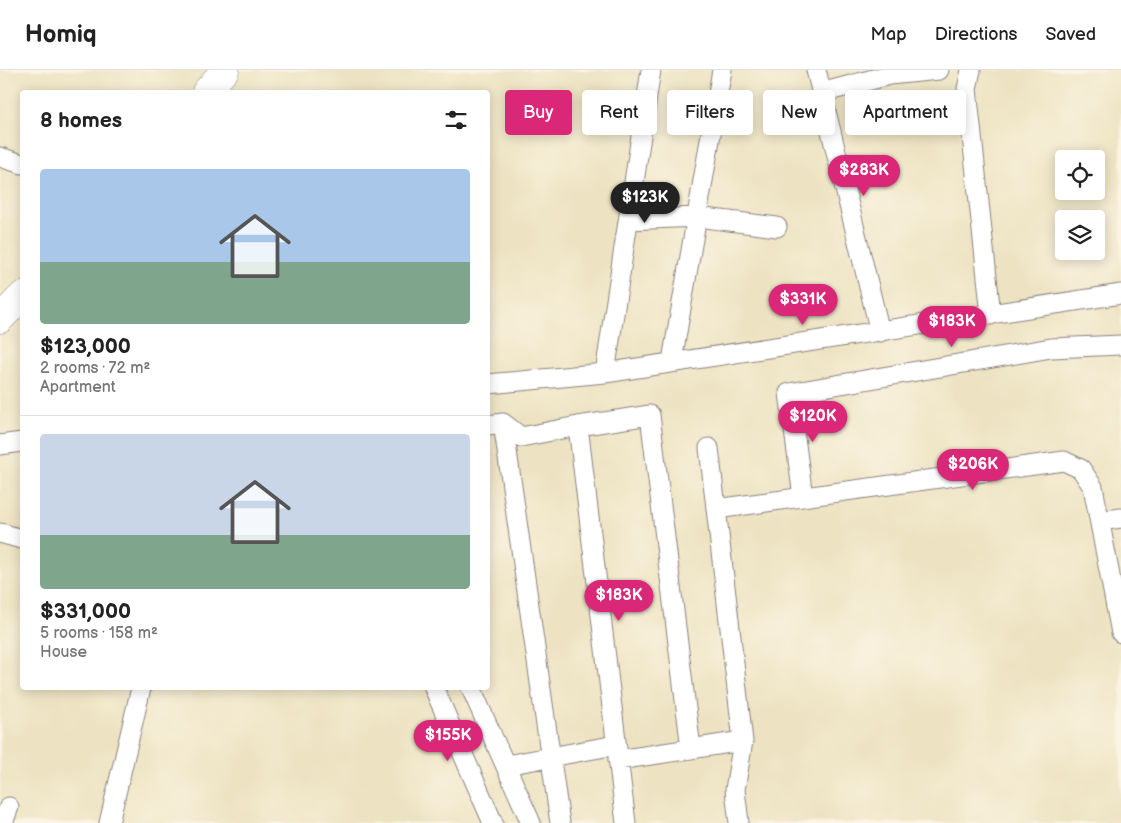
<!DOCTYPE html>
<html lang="en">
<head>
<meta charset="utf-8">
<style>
  :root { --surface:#fff; --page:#f2f2f2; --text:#222; --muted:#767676; --line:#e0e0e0; --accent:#db2777 }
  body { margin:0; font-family:"Balsamiq Sans",sans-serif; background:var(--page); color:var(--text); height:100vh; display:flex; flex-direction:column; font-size:19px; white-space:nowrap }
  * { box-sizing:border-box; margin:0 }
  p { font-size:16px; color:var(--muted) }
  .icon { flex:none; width:28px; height:28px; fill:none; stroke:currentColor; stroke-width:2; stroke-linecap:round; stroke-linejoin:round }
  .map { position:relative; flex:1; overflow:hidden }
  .details { position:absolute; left:20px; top:20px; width:470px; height:600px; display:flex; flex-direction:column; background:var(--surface); border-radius:5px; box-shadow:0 2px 12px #0003 }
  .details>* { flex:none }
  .banner { position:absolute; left:505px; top:20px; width:475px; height:45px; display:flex; gap:10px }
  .controls { position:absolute; left:1055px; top:80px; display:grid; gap:10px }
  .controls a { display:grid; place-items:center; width:50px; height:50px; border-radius:5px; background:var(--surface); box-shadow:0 2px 12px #0003; font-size:25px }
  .price { position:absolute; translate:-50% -42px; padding:0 11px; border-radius:18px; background:var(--accent); color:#fff; font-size:16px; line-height:32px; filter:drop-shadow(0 1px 2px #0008) }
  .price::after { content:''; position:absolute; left:50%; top:30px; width:15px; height:11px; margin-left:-8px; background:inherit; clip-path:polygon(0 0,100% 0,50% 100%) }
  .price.selected { background:#222; color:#fff }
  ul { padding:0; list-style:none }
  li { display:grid; align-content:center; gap:10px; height:265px; padding:0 20px }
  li+li { border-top:1px solid var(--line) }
  li span { display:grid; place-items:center; height:155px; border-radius:5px; color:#555 }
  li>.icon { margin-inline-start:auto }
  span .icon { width:90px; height:90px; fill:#fffc; stroke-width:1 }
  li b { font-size:21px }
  h2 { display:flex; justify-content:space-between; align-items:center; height:60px; padding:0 20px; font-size:21px }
  .pill { padding:0 18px; border-radius:5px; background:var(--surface); box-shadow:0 2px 12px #0003; font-size:18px; line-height:45px }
  .pill.selected { background:var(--accent); color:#fff }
  header { display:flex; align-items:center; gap:30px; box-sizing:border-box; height:70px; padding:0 25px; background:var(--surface); border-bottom:1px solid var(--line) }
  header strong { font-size:24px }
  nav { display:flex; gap:28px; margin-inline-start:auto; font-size:18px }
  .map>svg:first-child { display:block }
</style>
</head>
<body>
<header>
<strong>Homiq</strong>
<nav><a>Map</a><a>Directions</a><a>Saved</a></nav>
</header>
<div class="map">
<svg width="1121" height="753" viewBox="0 0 1121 753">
  <rect width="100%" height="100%" fill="#fcf5e5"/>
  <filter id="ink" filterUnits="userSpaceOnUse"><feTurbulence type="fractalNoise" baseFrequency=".02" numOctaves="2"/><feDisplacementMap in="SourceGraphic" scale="10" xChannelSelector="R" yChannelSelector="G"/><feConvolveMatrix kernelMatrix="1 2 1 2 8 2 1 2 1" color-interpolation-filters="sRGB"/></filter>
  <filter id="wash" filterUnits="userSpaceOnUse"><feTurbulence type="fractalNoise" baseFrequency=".0096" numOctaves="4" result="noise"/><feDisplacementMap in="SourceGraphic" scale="20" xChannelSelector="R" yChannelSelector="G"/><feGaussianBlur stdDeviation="1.12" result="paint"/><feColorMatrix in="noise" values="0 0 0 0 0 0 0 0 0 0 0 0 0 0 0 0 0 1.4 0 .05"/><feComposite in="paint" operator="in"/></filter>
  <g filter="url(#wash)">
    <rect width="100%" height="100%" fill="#ede3c2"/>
  </g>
  <g filter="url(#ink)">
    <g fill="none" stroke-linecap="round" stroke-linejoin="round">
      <g stroke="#88827e" stroke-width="21">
        <path id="minor" d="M 816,0 L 880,262
          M 971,0 L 967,19 L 991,245
          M 821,23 L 889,5 L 939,0
          M 0,87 L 22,94
          M 628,150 L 697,147 L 777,157
          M 672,291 L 722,0
          M 605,303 L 651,0
          M 488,314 L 605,303 L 1121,224
          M 503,353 L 560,753
          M 488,355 L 503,353 L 521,367 L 578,356 L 650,345 L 691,679
          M 578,356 L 626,753
          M 0,375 L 22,372
          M 709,378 L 743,671 L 735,720 L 739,753
          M 803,427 L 789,323 L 1051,278 L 1121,275
          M 716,439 L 1064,391 L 1081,399 L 1093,417 L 1121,563
          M 1100,451 L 1121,448
          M 0,463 L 22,469
          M 434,618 L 493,753
          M 471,618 L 531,753
          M 618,690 L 743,671
          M 506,695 L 616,675
          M 3,753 L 9,737
          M 109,753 L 141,618"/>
      </g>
      <g stroke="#88827e" stroke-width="29">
        <path id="primary" d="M 206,22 L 225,0
          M 0,249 L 22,226"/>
      </g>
      <use href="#minor" stroke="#fff" stroke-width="19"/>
      <use href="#primary" stroke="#fff" stroke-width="28"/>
    </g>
  </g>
</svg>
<div class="controls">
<a><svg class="icon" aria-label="locate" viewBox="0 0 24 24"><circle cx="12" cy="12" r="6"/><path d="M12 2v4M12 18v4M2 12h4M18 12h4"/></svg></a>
<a><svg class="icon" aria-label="layers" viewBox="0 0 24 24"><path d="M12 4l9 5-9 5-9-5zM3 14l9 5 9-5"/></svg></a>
</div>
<b class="price" style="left:864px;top:127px">$283K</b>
<b class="price selected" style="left:645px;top:154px">$123K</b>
<b class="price" style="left:803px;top:256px">$331K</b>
<b class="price" style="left:952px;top:278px">$183K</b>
<b class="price" style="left:813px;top:373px">$120K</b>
<b class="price" style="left:973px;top:421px">$206K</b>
<b class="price" style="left:619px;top:552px">$183K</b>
<b class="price" style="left:448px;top:692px">$155K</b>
<div class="banner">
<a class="pill selected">Buy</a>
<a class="pill">Rent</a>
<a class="pill">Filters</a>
<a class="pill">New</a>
<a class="pill">Apartment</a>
</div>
<section class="details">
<h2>8 homes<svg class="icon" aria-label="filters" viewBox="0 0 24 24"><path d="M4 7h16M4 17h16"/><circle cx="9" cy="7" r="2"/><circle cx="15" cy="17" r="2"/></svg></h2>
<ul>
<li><span style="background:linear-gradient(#a9c7e8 60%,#7fa58c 0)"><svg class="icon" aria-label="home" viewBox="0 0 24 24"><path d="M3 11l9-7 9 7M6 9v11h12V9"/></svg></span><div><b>$123,000</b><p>2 rooms · 72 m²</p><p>Apartment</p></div></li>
<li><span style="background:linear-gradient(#c9d6e8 65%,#7fa58c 0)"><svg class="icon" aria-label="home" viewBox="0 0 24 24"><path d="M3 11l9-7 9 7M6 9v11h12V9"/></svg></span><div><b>$331,000</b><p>5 rooms · 158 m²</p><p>House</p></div></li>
</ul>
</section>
</div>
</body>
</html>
